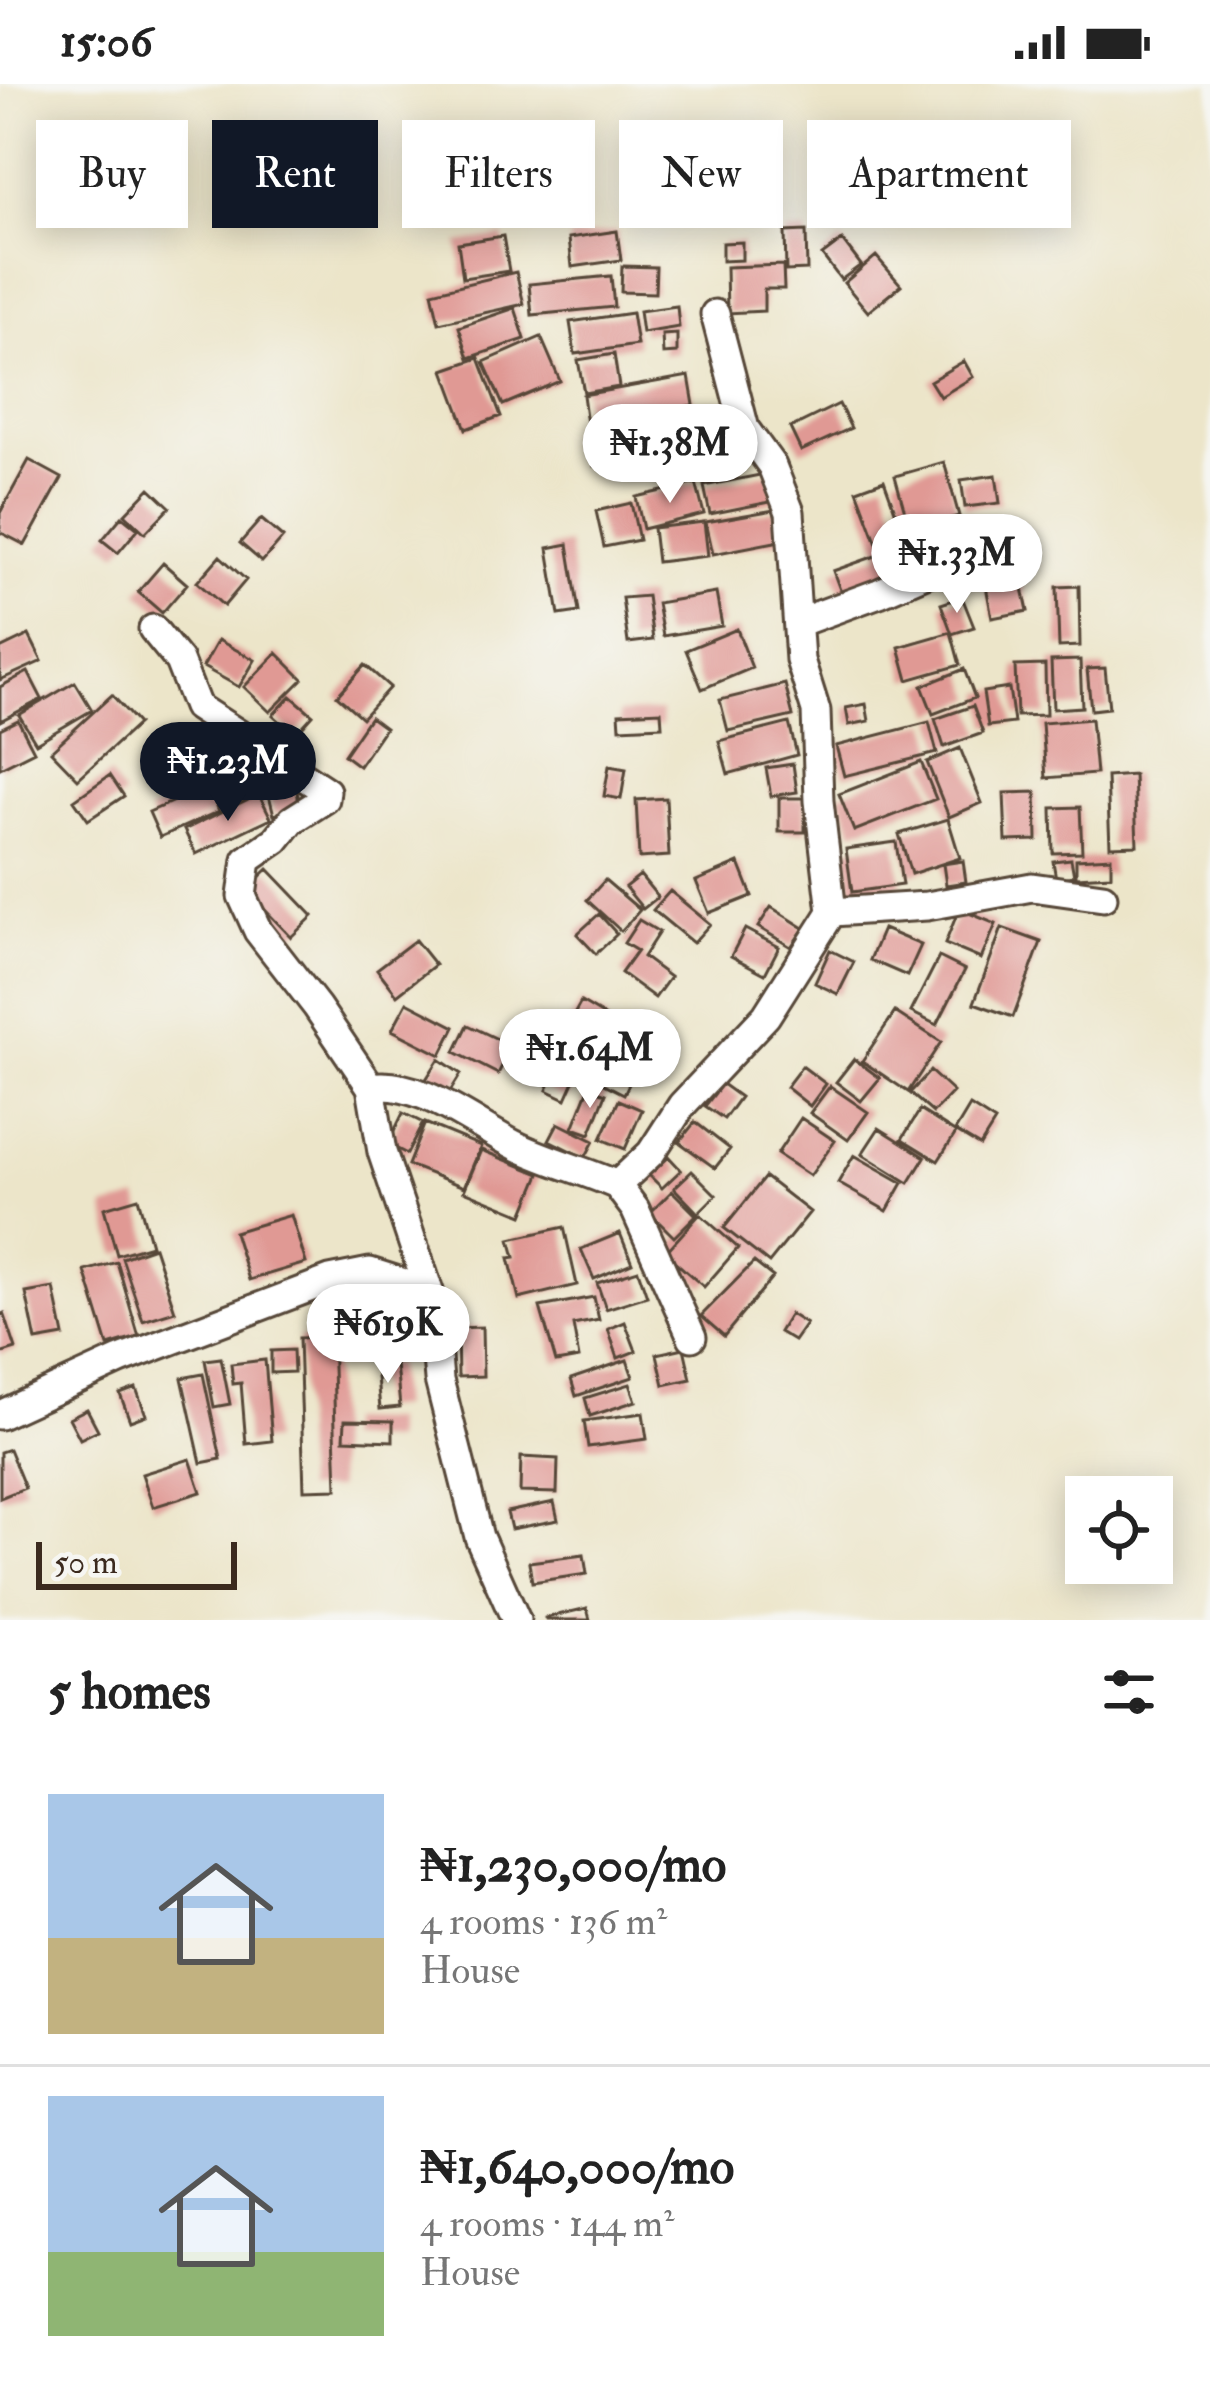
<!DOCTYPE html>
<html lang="en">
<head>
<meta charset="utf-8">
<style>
  :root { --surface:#fff; --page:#f2f2f2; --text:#222; --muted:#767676; --line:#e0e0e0; --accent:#111827 }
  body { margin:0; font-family:"IM FELL Double Pica",serif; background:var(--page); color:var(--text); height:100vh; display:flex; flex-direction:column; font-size:45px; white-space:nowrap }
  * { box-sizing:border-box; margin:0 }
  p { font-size:39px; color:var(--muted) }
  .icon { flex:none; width:66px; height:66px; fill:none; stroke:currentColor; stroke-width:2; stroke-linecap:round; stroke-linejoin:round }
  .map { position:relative; height:1536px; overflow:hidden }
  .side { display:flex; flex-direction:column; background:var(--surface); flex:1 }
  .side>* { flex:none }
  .top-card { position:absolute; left:36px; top:36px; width:1140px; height:108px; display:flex; gap:24px }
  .tools { position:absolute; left:1065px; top:1392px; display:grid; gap:24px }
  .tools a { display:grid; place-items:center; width:108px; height:108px; border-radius:0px; background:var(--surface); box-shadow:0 6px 30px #0003; font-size:60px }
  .scale { position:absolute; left:36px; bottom:30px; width:201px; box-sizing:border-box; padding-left:12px; border:6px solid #3b2a1e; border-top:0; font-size:33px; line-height:42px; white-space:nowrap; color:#3b2a1e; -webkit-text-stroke:9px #f6f6f2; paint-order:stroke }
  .price { position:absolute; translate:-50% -102px; padding:0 27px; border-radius:42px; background:#fff; color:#222; font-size:39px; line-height:78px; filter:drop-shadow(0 3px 6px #0008) }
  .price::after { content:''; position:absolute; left:50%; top:72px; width:36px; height:27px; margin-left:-18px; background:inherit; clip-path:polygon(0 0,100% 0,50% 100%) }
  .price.selected { background:var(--accent); color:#fff }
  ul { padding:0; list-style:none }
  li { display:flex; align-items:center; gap:36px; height:300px; padding:0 48px }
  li+li { border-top:3px solid var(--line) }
  li span { display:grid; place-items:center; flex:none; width:336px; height:240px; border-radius:0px; color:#555 }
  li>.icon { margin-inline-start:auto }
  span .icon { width:144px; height:144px; fill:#fffc; stroke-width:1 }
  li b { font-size:51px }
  h2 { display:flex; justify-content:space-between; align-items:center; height:144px; padding:0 48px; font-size:51px }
  .pill { padding:0 42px; border-radius:0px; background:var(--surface); box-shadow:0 6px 30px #0003; font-size:42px; line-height:108px }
  .pill.selected { background:var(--accent); color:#fff }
  .status { display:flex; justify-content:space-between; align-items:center; height:84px; padding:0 60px; background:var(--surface); direction:ltr }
  .status svg { height:33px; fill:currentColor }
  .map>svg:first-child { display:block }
</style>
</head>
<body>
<div class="status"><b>15:06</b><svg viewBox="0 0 49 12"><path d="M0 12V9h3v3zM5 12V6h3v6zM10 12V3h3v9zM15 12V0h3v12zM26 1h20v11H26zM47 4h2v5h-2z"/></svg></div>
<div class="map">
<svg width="1210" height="1536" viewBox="0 0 1210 1536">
  <rect width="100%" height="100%" fill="#f6f6f2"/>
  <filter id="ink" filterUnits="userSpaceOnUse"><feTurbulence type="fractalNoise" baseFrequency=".00833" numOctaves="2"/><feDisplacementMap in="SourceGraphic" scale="24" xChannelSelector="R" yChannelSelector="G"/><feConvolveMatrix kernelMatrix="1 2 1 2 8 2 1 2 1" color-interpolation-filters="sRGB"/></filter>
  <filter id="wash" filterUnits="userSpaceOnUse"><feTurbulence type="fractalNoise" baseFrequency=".004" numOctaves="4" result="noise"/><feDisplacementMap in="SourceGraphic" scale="48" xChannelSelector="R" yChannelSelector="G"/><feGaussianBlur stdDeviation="2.7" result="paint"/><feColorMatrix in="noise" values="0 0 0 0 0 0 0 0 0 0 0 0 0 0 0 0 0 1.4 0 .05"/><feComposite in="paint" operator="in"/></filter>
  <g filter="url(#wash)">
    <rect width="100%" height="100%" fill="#ece5c9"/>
    <g id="blocks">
      <path fill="#e09994" d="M 617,147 L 621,176 L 572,183 L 569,154 Z
        M 806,147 L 807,186 L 786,187 L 785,148 Z
        M 503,152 L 509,187 L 463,194 L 458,159 Z
        M 842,156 L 861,181 L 841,196 L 822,171 Z
        M 742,158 L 742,176 L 722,177 L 722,159 Z
        M 876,172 L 901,201 L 868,228 L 844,199 Z
        M 783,181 L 784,205 L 764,205 L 764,227 L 727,229 L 726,183 Z
        M 622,182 L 656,183 L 655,209 L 621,208 Z
        M 516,188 L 524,220 L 439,239 L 432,208 Z
        M 611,192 L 614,223 L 532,231 L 529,200 Z
        M 677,222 L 679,243 L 642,249 L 639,227 Z
        M 515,224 L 525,255 L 469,274 L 459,243 Z
        M 632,229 L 637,261 L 575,270 L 570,238 Z
        M 677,250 L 677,269 L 663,270 L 662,251 Z
        M 541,253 L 560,297 L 503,321 L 484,278 Z
        M 614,270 L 619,303 L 584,309 L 578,276 Z
        M 479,274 L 501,332 L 466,345 L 444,286 Z
        M 964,277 L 973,293 L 940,313 L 930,297 Z
        M 689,292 L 694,321 L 587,340 L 583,311 Z
        M 839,320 L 851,344 L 801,367 L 790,344 Z
        M 693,332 L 698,368 L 594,382 L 589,346 Z
        M 29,376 L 62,394 L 25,461 L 0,448 L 0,429 Z
        M 944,378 L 959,432 L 910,446 L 895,392 Z
        M 770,389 L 775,417 L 710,430 L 704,402 Z
        M 996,391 L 1000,419 L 965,423 L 961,396 Z
        M 884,396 L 917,487 L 843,514 L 833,487 L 881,470 L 857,406 Z
        M 696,399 L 704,430 L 643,445 L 636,413 Z
        M 150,404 L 170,423 L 145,449 L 125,430 Z
        M 631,419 L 639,456 L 604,463 L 596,427 Z
        M 774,426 L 780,457 L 713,470 L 706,438 Z
        M 122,432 L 138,445 L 118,469 L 102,456 Z
        M 261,435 L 283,454 L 262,478 L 240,459 Z
        M 704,438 L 708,472 L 657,478 L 653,444 Z
        M 568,460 L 579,528 L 559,531 L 548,464 Z
        M 220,472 L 246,496 L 224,522 L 197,498 Z
        M 163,479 L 187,500 L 162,529 L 138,508 Z
        M 1021,495 L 1028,527 L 992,534 L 986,502 Z
        M 1079,502 L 1080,562 L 1059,563 L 1057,503 Z
        M 716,509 L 722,542 L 663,552 L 657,519 Z
        M 647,512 L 653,556 L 628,559 L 622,514 Z
        M 962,513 L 974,543 L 952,550 L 941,520 Z
        M 737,545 L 752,584 L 702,605 L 686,566 Z
        M 951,548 L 960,581 L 908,596 L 899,563 Z
        M 29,551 L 42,577 L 0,596 L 0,565 Z
        M 218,556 L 255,576 L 239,603 L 203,583 Z
        M 277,569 L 303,595 L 270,628 L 244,603 Z
        M 1080,576 L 1082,623 L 1053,625 L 1051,577 Z
        M 365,581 L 390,603 L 362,634 L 337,612 Z
        M 1045,581 L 1046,631 L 1017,632 L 1015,582 Z
        M 1105,584 L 1109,624 L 1091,626 L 1087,585 Z
        M 964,585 L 975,614 L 933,630 L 922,602 Z
        M 28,588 L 42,615 L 0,637 L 0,603 Z
        M 75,598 L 92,626 L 36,659 L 19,631 Z
        M 785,600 L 793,632 L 728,647 L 720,616 Z
        M 1009,604 L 1014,639 L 988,642 L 983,608 Z
        M 112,611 L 138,640 L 78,695 L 51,667 Z
        M 291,612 L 313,631 L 295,651 L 273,631 Z
        M 866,620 L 869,637 L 849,641 L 846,624 Z
        M 973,622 L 983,649 L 944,663 L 935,635 Z
        M 661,627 L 662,642 L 620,644 L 619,629 Z
        M 370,633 L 385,644 L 359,682 L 344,671 Z
        M 1091,635 L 1096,690 L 1046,694 L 1042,639 Z
        M 18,636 L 34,667 L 0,684 L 0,645 Z
        M 929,638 L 937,669 L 844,692 L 836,662 Z
        M 789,639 L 797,671 L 728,690 L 719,657 Z
        M 219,662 L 230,680 L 179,708 L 169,690 Z
        M 960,664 L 982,719 L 949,733 L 927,678 Z
        M 921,678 L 936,715 L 854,747 L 839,710 Z
        M 793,680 L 797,708 L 771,712 L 766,684 Z
        M 609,682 L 626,685 L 621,715 L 604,712 Z
        M 110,691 L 124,712 L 88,736 L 74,716 Z
        M 1134,691 L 1137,761 L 1110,762 L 1107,693 Z
        M 294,697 L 301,724 L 274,731 L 267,703 Z
        M 208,702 L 219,727 L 160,753 L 149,728 Z
        M 1036,708 L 1037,756 L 1006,757 L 1004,709 Z
        M 259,710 L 271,734 L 196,770 L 184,746 Z
        M 666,714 L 669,772 L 639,774 L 636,716 Z
        M 779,714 L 805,714 L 805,748 L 779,748 Z
        M 1080,723 L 1082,768 L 1053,769 L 1052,724 Z
        M 948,735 L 960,774 L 911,790 L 899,750 Z
        M 896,758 L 902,801 L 852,808 L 846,765 Z
        M 1111,773 L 1111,791 L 1076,793 L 1076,775 Z
        M 1071,775 L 1074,792 L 1056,795 L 1053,777 Z
        M 963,777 L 966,798 L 946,801 L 943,780 Z
        M 739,779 L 752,812 L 709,829 L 696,797 Z
        M 268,785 L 313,832 L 291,853 L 246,806 Z
        M 640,791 L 658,813 L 643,825 L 625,803 Z
        M 605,796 L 640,826 L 621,847 L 587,816 Z
        M 670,807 L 710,840 L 693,859 L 653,826 Z
        M 771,823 L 804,844 L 791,863 L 758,843 Z
        M 959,825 L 996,840 L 981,875 L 945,860 Z
        M 599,830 L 617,850 L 596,870 L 577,850 Z
        M 639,836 L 659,848 L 643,873 L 670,893 L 655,914 L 621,889 L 637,867 L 624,859 Z
        M 1002,844 L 1041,858 L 1013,933 L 974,919 Z
        M 745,845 L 779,863 L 765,890 L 731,872 Z
        M 883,845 L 921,861 L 907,892 L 870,876 Z
        M 415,856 L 435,881 L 397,911 L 377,885 Z
        M 830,866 L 854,878 L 838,910 L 815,899 Z
        M 939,873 L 965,886 L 937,941 L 911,928 Z
        M 407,918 L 455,943 L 441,971 L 392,946 Z
        M 581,918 L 608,934 L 594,958 L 567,943 Z
        M 895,928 L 941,958 L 908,1008 L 862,977 Z
        M 468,941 L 512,962 L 498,990 L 455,968 Z
        M 550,941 L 636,986 L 624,1010 L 538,966 Z
        M 439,975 L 461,990 L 448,1011 L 425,997 Z
        M 854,975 L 880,994 L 861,1017 L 836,998 Z
        M 802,982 L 826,1000 L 810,1022 L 786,1003 Z
        M 930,987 L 953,1008 L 933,1029 L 910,1009 Z
        M 555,988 L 574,997 L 566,1015 L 547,1006 Z
        M 722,1000 L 740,1013 L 724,1035 L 705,1022 Z
        M 830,1002 L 868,1028 L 848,1056 L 810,1029 Z
        M 589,1004 L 606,1010 L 590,1050 L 573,1044 Z
        M 619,1016 L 642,1026 L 625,1065 L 601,1055 Z
        M 970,1022 L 995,1038 L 980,1062 L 955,1047 Z
        M 920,1026 L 956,1049 L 938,1077 L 902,1055 Z
        M 403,1029 L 423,1039 L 407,1070 L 388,1060 Z
        M 801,1034 L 835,1057 L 810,1092 L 777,1070 Z
        M 695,1038 L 730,1065 L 715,1084 L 679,1058 Z
        M 425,1039 L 481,1062 L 464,1103 L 408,1081 Z
        M 558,1039 L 594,1057 L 585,1074 L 549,1056 Z
        M 879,1044 L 925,1073 L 909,1099 L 862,1070 Z
        M 481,1066 L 540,1090 L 523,1131 L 464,1107 Z
        M 854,1071 L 903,1099 L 887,1127 L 838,1099 Z
        M 669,1073 L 681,1086 L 662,1104 L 649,1091 Z
        M 692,1087 L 716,1111 L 698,1129 L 674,1104 Z
        M 765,1093 L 810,1128 L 769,1179 L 724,1144 Z
        M 672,1107 L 696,1131 L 674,1153 L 650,1129 Z
        M 138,1114 L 151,1161 L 117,1171 L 104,1124 Z
        M 700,1130 L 738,1164 L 704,1203 L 665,1169 Z
        M 291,1131 L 306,1179 L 249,1196 L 234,1148 Z
        M 564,1143 L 577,1201 L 519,1215 L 509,1174 L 515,1173 L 510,1155 Z
        M 620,1149 L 632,1179 L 594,1195 L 581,1165 Z
        M 154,1163 L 175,1227 L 143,1237 L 122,1174 Z
        M 117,1178 L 139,1253 L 108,1262 L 85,1187 Z
        M 754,1178 L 773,1193 L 724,1252 L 701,1232 Z
        M 638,1186 L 647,1212 L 606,1225 L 597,1199 Z
        M 54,1204 L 64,1252 L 36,1257 L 26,1209 Z
        M 594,1213 L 599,1236 L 573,1241 L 579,1274 L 556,1278 L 540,1223 Z
        M 4,1229 L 16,1265 L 0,1270 L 0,1231 Z
        M 790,1230 L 806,1240 L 794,1257 L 779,1248 Z
        M 625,1238 L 636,1267 L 618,1274 L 608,1245 Z
        M 482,1243 L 483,1292 L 458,1293 L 457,1244 Z
        M 332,1253 L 337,1405 L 304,1406 L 299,1254 Z
        M 684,1264 L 691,1295 L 664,1301 L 657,1270 Z
        M 293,1266 L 294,1288 L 271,1289 L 271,1267 Z
        M 221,1274 L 230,1320 L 214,1323 L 205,1276 Z
        M 265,1276 L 272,1357 L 246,1360 L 241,1299 L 233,1300 L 231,1280 Z
        M 627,1276 L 633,1293 L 576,1312 L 571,1295 Z
        M 396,1280 L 400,1323 L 380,1325 L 376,1282 Z
        M 203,1290 L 221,1375 L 201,1379 L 182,1294 Z
        M 630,1300 L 636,1317 L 590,1332 L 585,1314 Z
        M 136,1304 L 146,1331 L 130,1337 L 120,1310 Z
        M 87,1325 L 98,1346 L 80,1355 L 69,1334 Z
        M 643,1329 L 647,1355 L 588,1363 L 584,1337 Z
        M 345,1336 L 393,1337 L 393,1357 L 344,1355 Z
        M 9,1365 L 25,1404 L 0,1414 L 0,1368 Z
        M 521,1373 L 558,1375 L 557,1409 L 520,1408 Z
        M 190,1375 L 201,1408 L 153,1423 L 142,1390 Z
        M 554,1418 L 558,1436 L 511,1445 L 507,1428 Z
        M 584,1471 L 587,1490 L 532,1498 L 529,1478 Z
        M 587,1524 L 590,1536 L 546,1536 L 545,1534 Z"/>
    </g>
  </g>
  <g filter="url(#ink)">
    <use href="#blocks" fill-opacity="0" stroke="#564638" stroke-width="3"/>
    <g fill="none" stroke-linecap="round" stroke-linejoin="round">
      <g stroke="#564638" stroke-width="33">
        <path id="minor" d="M 800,538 L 879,509 L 992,460
          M 153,545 L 179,577 L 197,623 L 326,707 L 325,715 L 292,736 L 276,756 L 247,776 L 242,812 L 258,847 L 317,923 L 371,1003
          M 832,828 L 927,822 L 1032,803 L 1103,813
          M 617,1101 L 635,1125 L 692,1253
          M 0,1331 L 120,1276 L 330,1196 L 370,1188 L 411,1201 L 432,1216
          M 516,1536 L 479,1453 L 439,1296 L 432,1216 L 382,1068 L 371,1003 C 419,994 477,1043 519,1063 C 551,1078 585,1087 617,1101 L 651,1069 L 682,1021 L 766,932 L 832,828 L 819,717 L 816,627 L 800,576 L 790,428 L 772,382 L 745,345 L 715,230"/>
      </g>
      <use href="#minor" stroke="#fff" stroke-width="27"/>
    </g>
  </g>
</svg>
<div class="tools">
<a><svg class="icon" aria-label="locate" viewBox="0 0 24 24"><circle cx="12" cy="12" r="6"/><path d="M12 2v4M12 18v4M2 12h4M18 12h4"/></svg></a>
</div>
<div class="scale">50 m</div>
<b class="price" style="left:670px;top:422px">₦1.38M</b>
<b class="price" style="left:957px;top:532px">₦1.33M</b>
<b class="price selected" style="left:228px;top:740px">₦1.23M</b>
<b class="price" style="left:590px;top:1027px">₦1.64M</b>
<b class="price" style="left:388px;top:1302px">₦619K</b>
<div class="top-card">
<a class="pill">Buy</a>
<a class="pill selected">Rent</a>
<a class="pill">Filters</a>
<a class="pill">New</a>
<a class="pill">Apartment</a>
</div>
</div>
<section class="side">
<h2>5 homes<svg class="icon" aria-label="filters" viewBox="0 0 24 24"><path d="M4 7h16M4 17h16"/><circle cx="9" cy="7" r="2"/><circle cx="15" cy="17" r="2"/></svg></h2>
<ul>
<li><span style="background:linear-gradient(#a9c7e8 60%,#c2b280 0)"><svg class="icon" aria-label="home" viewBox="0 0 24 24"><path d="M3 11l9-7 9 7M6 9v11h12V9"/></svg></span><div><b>₦1,230,000/mo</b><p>4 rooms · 136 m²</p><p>House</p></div></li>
<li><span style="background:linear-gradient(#a9c7e8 65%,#8fb573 0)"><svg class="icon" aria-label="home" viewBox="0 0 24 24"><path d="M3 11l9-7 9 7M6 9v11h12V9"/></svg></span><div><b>₦1,640,000/mo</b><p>4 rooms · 144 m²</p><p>House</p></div></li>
</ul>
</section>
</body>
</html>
